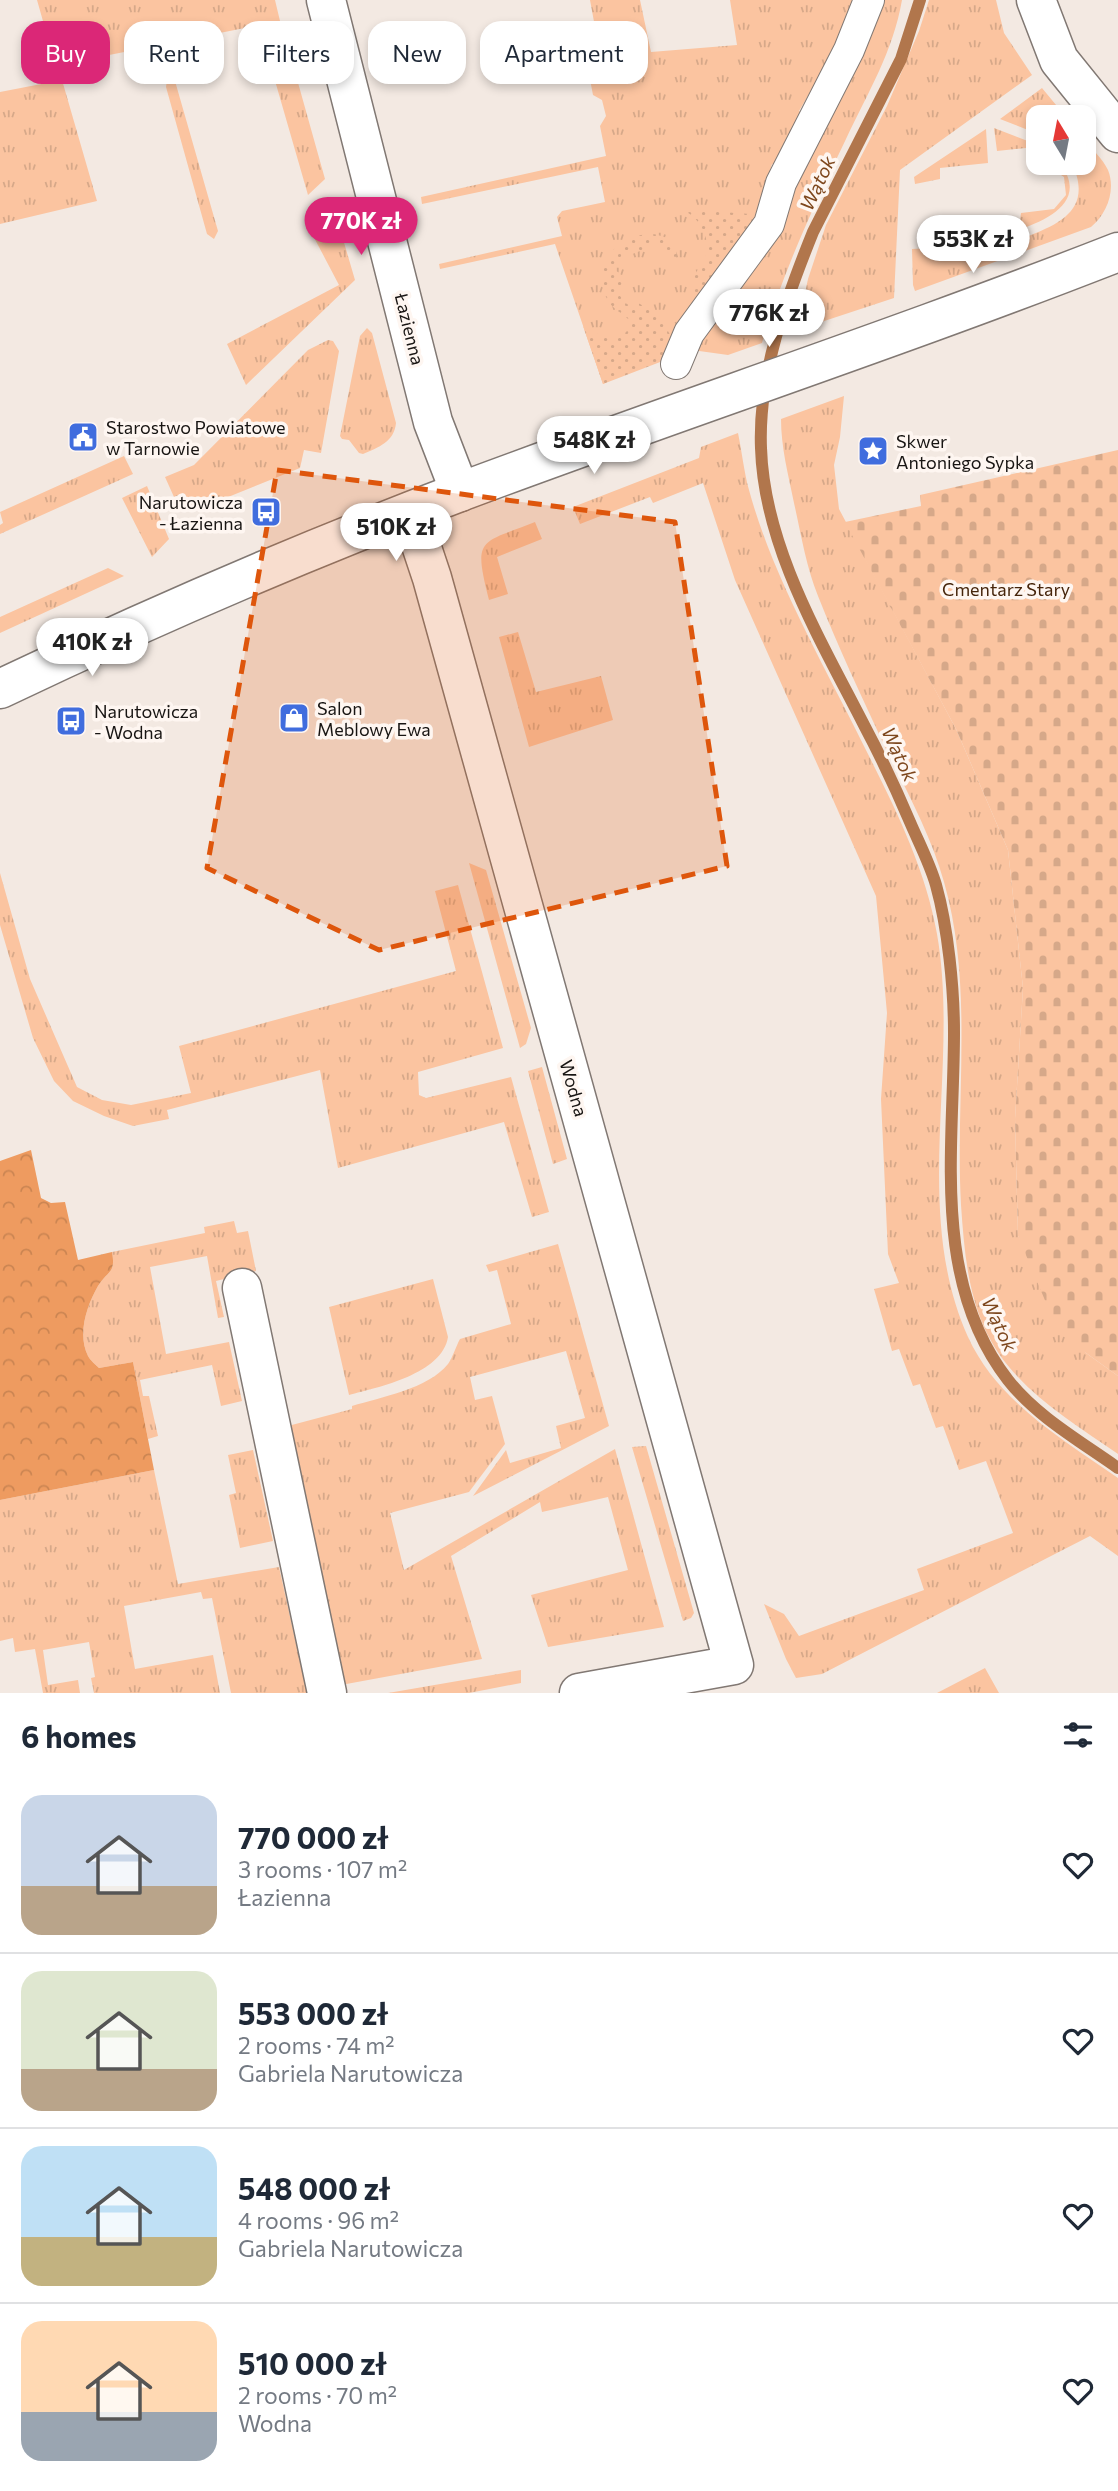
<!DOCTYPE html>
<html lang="en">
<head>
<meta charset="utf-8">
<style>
  :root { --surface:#fff; --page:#f2f2f3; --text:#1f2937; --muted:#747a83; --line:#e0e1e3; --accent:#db2777 }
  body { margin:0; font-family:Commissioner,sans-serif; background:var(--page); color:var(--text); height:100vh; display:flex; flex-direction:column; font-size:26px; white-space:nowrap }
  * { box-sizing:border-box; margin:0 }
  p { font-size:23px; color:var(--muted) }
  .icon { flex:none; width:38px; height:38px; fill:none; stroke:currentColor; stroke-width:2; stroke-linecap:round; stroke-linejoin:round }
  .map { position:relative; height:1693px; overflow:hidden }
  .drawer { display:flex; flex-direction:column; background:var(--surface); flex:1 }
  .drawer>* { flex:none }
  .banner { position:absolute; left:21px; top:21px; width:700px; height:63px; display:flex; gap:14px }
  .needle { width:46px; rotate:350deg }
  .tools { position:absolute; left:1026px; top:105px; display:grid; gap:14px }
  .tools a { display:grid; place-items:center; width:70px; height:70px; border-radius:14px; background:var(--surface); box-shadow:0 4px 10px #0003; font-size:35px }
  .price { position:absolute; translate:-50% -60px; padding:0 16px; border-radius:24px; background:#fff; color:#222; font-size:23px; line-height:46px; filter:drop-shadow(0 2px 4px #0008) }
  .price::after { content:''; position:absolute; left:50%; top:42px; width:21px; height:16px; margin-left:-10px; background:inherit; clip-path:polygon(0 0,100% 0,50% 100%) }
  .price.current { background:var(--accent); color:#fff }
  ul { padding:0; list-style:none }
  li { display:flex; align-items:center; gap:21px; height:175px; padding:0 21px }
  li+li { border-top:2px solid var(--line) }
  li span { display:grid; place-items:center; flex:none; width:196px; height:140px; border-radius:21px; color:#555 }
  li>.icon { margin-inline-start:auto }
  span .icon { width:84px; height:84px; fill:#fffc; stroke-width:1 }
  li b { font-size:30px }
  h2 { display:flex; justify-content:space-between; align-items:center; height:84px; padding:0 21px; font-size:30px }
  .pill { padding:0 24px; border-radius:21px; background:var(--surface); box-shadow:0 4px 10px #0003; font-size:24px; line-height:63px }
  .pill.current { background:var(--accent); color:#fff }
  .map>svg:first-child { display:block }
</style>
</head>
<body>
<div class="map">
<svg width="1118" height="1693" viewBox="0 0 1118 1693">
  <defs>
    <pattern id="grass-tufts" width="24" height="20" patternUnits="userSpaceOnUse" patternTransform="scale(1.75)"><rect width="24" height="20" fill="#fbc4a0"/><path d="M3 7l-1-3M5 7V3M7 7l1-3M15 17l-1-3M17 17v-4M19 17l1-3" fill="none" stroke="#d6a889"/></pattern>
    <pattern id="forest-crowns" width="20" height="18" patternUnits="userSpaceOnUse" patternTransform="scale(1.75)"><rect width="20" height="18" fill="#ee9b60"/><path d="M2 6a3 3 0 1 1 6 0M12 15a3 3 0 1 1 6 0" fill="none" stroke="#cb8552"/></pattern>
    <pattern id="cemetery-stones" width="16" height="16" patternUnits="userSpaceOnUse" patternTransform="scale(1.75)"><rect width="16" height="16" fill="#fbc4a0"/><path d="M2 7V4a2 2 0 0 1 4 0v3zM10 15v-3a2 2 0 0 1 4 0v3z" fill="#d6a889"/></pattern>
    <pattern id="garden-dots" width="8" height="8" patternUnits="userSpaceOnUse" patternTransform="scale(1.75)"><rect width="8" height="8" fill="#fbc4a0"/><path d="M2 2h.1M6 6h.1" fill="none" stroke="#d6a889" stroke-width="1.8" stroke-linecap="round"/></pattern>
  </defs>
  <rect width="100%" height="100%" fill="#f3e9e2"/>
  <path fill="url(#grass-tufts)" d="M 37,0 L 275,0 L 280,21 L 59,65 L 54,60 Z
    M 590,0 L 640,0 L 651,52 L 737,45 L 730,0 L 858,0 L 831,66 L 825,64 L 816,81 L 816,98 L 809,94 L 799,111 L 806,115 L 781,166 L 772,164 L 760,202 L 766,204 L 673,350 L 603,384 L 555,244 L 440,269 L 439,264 L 562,236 L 557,217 L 562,211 L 605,202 L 598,167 L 422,204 L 421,197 L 606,156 L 600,126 L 606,116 L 602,100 L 593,95 L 587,64 L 524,79 L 521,68 L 577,56 L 575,42 L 597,38 Z
    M 874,0 L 902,0 C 893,52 868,92 846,139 C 813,208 784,269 762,343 L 728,355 L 692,350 Z
    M 929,0 L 996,0 L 1004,33 L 1032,75 L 900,170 L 894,298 L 797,330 L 808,279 L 826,225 L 887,106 L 919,31 Z
    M 288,47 L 325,179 L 308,195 L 267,53 Z
    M 171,78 L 175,81 L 218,231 L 214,239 L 207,234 L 166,87 L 167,80 Z
    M 62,80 L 97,201 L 0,224 L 0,92 Z
    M 1042,88 L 1066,117 L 1038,117 L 1038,134 L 1000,119 Z
    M 994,128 L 1038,145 L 1038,163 L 1060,163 C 1095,210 1027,227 995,238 L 993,224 L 1020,221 L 1021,213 L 1054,209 L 1066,195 L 1064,177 L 1049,167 L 1038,168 L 1036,147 L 997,151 Z
    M 986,129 L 988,163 L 940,168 L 940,179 L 915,184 L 914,177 Z
    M 1083,138 C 1091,148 1103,159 1108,170 C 1116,190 1107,214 1091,227 L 915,291 L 913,285 L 912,249 C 934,248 956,252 978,250 C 996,248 1014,242 1031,235 C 1067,221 1091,205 1072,163 L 1083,163 Z
    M 338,222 L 355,280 L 246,385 L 227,344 L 339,285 L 309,228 Z
    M 367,328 L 372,333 L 396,423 C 394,442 379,447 363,454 L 359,453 L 349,440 L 342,439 L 340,436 L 360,336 Z
    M 328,340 L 333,341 L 339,351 L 321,453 L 304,450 L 300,468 L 191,512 L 183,493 L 174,497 L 165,477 L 194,465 L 308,350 Z
    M 844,396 L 840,437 L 834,465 L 839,509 L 956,729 L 1008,850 L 1023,988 L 1015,1119 L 1018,1236 L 1086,1353 L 1118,1376 L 1118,1454 C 1068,1419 1010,1386 984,1327 C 967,1288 964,1247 961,1205 C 955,1097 974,987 944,882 C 931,835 906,790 885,747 C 862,697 838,647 818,596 C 806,566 801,534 794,503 C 788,474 781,447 781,419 Z
    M 738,433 C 742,452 744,472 749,490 C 774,582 830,675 871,760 C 899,816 926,872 937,934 C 960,1066 911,1210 968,1337 C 998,1402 1061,1438 1118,1478 L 1118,1556 L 1090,1536 L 822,1674 L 796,1678 L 786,1659 L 764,1604 L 784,1614 L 799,1636 L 924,1590 L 917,1569 L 1013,1533 L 986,1461 L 959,1470 L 943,1426 L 936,1428 L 920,1384 L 913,1386 L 899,1349 L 892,1351 L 874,1289 L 899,1283 L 888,1254 L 881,1099 L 887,1013 L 876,896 L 735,580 L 703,483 L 653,503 L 650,497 L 580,524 L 573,507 L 699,458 L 701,447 Z
    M 124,456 L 133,474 L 0,534 L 0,525 L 3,523 L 0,512 Z
    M 147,486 L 169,539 L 152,557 L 122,498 Z
    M 535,522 L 542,539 L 497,557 L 508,594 L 489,600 C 473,537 479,544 535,522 Z
    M 108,568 L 124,576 L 0,633 L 0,617 Z
    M 518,632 L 536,692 L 601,676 L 613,720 L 529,747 L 499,637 Z
    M 469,863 L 486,870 L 531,1028 L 526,1044 L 520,1048 Z
    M 0,873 L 30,979 L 77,1087 L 102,1100 L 131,1105 L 191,1093 L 179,1046 L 456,971 L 435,891 L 458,885 L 503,1048 L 418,1072 L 419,1095 L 426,1098 L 511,1077 L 549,1212 L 532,1217 L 504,1122 L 338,1168 L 320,1070 L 167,1110 L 169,1119 L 133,1126 L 104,1116 L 73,1101 L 54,1081 L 33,1038 L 0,925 Z
    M 542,1067 L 567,1159 L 553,1164 L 528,1071 Z
    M 234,1221 L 237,1233 L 248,1231 L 256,1271 L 216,1281 L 224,1317 L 218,1318 L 207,1256 L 150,1267 L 166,1354 L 229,1342 L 242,1401 L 221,1406 L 212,1365 L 140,1380 L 143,1396 L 149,1396 L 158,1436 L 148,1439 L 133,1362 L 99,1368 C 96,1365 90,1360 88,1356 C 77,1334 87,1305 98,1286 C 108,1270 116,1274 112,1252 L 205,1233 L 204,1227 Z
    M 558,1244 L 609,1426 L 473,1496 L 506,1450 L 510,1463 L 561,1448 L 556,1426 L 585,1418 L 566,1351 L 470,1377 L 475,1400 L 492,1396 L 505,1444 L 469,1492 L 390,1513 L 404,1570 L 615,1449 L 664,1627 L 548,1647 L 531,1595 L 628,1570 L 608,1497 L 542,1512 L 540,1502 L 451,1556 L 482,1659 L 341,1685 L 288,1426 L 352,1409 L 352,1406 C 381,1397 428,1389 448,1364 C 453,1357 456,1346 460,1339 L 511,1324 L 497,1270 L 489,1272 L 486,1265 Z
    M 433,1279 L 448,1337 C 442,1374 379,1387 349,1395 L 329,1307 Z
    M 646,1446 L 694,1613 L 691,1618 L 683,1621 L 632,1447 Z
    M 253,1450 L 273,1541 L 240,1548 L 229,1495 L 236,1493 L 228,1455 Z
    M 154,1470 L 178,1584 L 279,1567 L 307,1693 L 231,1693 L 212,1598 L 203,1599 L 201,1592 L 124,1606 L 135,1669 L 213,1655 L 220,1693 L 94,1693 L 91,1678 L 95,1677 L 89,1642 L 43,1650 L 48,1685 L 78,1680 L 80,1693 L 43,1693 L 35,1649 L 15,1652 L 13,1638 L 0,1641 L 0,1500 Z
    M 985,1668 L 999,1693 L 937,1693 Z
    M 521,1670 L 521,1683 L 469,1693 L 388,1693 Z"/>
  <path fill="url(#forest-crowns)" d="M 31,1150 L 41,1198 L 51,1203 L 65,1202 L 78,1260 L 112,1252 C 116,1274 108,1270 98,1286 C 87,1305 77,1334 88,1356 C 90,1360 96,1365 99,1368 L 133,1362 L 154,1470 L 0,1500 L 0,1161 Z"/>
  <path fill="url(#cemetery-stones)" d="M 1118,450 L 1118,1376 L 1086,1353 L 1052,1317 L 1018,1236 L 1015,1119 L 1023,988 L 1008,850 L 956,729 L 845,522 L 921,506 L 920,495 Z"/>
  <path fill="url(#garden-dots)" d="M 695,210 L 764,215 L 695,305 L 693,278 L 709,250 C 705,232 701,220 685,211 Z
    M 646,234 C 664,234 685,242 673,263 L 664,255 L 667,248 L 655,243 L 644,244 L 645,249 L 630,255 L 624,250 L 614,270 L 620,273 L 623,287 L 617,291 L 624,302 L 633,308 L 637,302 L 660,317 L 673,340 L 668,359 L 603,384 L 583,326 C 595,337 632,346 629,320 C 623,313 614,310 609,302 C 589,270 612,239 646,234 Z"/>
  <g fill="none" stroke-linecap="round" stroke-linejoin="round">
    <path stroke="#b1764c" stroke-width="12" d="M 920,0 L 901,59 L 813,232 C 786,299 758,374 761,448 C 764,546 820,639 864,725 C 881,757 896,789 910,822 C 919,843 930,864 936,885 C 948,928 954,988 954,1033 C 954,1148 931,1281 1008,1380 C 1036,1416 1080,1441 1118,1468"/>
    <g stroke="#817873" stroke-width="32">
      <path id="pedestrian" d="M 676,364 L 689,333 L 769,224 L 781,183 L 849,50 L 869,0"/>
    </g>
    <g stroke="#817873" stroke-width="41">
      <path id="minor" d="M 326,0 L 433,422 L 460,492
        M 1036,0 L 1059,60 L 1118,133
        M 410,512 L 432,578 L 734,1665 L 579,1693
        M 242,1288 L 327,1693"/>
    </g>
    <g stroke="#817873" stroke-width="41">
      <path id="tertiary" d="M 0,689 C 151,617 304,551 460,492 C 679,410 901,337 1118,252"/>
    </g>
    <use href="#pedestrian" stroke="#fff" stroke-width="30"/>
    <use href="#minor" stroke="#fff" stroke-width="38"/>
    <use href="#tertiary" stroke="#fff" stroke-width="38"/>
  </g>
  <path fill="#de560c" fill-opacity="0.2" stroke="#de560c" stroke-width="5" stroke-dasharray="14 9" stroke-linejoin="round" d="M 277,470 L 675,522 L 727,866 L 379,950 L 207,868 Z"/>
  <defs>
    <g id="civic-square" transform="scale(1.575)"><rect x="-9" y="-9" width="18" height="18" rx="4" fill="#406dde" stroke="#fef6f1"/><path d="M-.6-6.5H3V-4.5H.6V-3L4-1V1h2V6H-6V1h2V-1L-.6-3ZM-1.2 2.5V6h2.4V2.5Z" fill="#fff"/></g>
    <g id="sight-square" transform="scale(1.575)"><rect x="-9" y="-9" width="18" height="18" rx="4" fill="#406dde" stroke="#fef6f1"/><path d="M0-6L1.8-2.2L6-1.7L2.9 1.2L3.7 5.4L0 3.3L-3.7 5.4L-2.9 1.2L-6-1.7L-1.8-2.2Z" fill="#fff"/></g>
    <g id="bus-square" transform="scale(1.575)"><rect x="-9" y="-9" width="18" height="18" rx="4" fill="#406dde" stroke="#fef6f1"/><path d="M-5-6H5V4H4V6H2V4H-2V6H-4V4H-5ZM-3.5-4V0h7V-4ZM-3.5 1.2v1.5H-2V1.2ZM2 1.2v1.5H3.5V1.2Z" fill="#fff"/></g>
    <g id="shop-square" transform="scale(1.575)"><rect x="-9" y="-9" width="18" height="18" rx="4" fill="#406dde" stroke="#fef6f1"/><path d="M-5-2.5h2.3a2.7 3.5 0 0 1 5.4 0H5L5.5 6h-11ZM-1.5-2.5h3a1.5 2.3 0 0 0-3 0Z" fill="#fff"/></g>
  </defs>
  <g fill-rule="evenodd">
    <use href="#civic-square" x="83" y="437"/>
    <use href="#sight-square" x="873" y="451"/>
    <use href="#bus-square" x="266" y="512"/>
    <use href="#shop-square" x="294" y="718"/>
    <use href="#bus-square" x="71" y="721"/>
  </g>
  <g text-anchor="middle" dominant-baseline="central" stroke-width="7" stroke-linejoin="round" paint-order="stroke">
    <g font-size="18" fill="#181513" stroke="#fef6f1">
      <text transform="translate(410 329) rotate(76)">Łazienna</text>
      <text transform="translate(574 1088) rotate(74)">Wodna</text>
    </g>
    <g font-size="18" fill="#181513" stroke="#fef6f1" text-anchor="start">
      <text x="106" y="427">Starostwo Powiatowe<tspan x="106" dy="21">w Tarnowie</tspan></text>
      <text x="896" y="441">Skwer<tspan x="896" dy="21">Antoniego Sypka</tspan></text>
      <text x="243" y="502" text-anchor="end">Narutowicza<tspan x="243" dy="21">- Łazienna</tspan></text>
      <text x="317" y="708">Salon<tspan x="317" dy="21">Meblowy Ewa</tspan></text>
      <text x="94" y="711">Narutowicza<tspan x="94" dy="21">- Wodna</tspan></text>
    </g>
    <g font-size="18" fill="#46250b" stroke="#fef6f1">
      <text x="1006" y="589">Cmentarz Stary</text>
    </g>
    <g font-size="19" font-style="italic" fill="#7e471d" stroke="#fef6f1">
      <text transform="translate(817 183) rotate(-65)">Wątok</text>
      <text transform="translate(900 754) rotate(65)">Wątok</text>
      <text transform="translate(1000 1324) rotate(65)">Wątok</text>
    </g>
  </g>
</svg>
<div class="tools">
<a><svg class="needle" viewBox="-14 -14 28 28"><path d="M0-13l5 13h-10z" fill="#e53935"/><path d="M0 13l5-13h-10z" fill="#747a83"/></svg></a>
</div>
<b class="price current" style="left:361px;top:257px">770K zł</b>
<b class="price" style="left:973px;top:275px">553K zł</b>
<b class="price" style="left:769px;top:349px">776K zł</b>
<b class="price" style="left:594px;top:476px">548K zł</b>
<b class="price" style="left:396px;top:563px">510K zł</b>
<b class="price" style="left:92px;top:678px">410K zł</b>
<div class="banner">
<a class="pill current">Buy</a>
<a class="pill">Rent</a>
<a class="pill">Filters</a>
<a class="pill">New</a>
<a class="pill">Apartment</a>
</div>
</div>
<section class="drawer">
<h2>6 homes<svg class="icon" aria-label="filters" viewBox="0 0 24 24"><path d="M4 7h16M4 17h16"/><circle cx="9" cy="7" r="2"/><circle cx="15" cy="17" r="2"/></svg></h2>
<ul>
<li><span style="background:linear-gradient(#c9d6e8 65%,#b9a48a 0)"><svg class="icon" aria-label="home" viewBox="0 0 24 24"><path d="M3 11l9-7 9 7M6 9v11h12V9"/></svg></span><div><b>770 000 zł</b><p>3 rooms · 107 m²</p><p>Łazienna</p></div><svg class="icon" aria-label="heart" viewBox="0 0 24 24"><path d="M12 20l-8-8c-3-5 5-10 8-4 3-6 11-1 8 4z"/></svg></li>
<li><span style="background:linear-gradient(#dfe7d0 70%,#b9a48a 0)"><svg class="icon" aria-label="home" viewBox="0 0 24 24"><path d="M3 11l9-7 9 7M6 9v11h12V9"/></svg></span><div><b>553 000 zł</b><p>2 rooms · 74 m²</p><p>Gabriela Narutowicza</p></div><svg class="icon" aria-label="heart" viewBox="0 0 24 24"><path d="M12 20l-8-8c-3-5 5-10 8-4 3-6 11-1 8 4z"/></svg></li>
<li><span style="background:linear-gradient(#bfe0f5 65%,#c2b280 0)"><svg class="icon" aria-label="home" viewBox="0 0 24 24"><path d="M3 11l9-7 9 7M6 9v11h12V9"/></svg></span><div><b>548 000 zł</b><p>4 rooms · 96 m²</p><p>Gabriela Narutowicza</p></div><svg class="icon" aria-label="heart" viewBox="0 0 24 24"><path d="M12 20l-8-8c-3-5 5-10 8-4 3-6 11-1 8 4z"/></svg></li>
<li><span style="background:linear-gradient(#ffd9b3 65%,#9aa5b1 0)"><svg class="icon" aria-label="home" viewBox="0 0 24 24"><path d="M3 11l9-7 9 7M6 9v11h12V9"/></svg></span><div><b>510 000 zł</b><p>2 rooms · 70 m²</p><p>Wodna</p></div><svg class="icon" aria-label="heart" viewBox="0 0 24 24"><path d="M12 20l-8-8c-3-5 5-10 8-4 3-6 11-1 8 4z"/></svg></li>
</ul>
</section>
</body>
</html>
